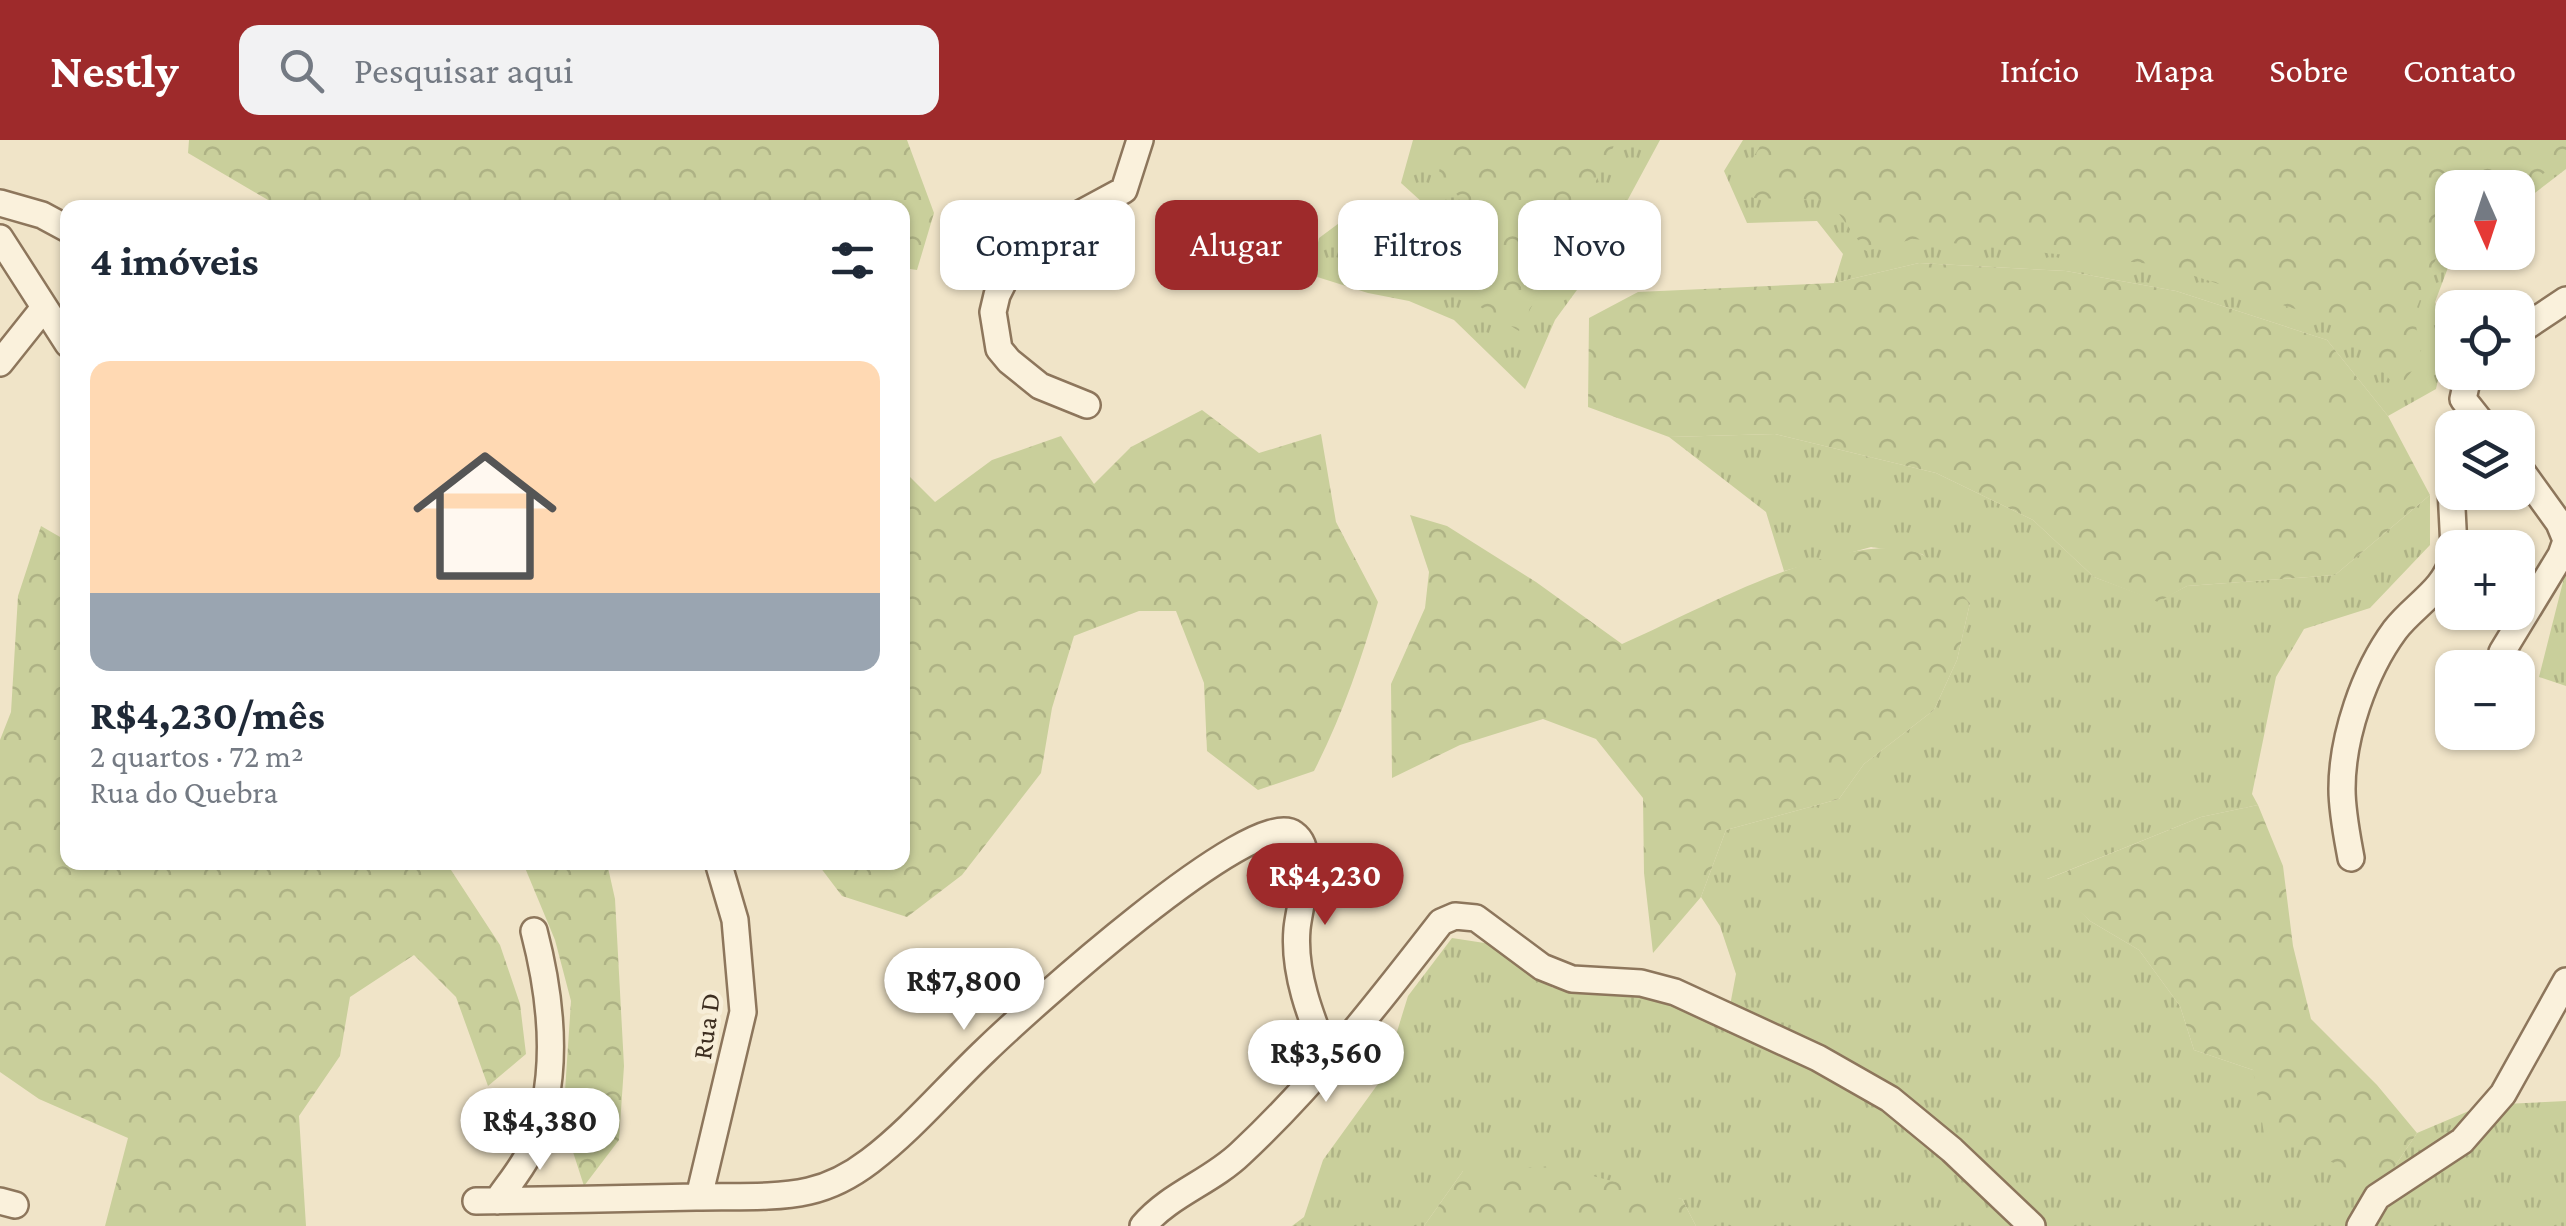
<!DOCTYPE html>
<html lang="pt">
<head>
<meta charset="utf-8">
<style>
  :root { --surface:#fff; --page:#f2f2f3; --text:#1f2937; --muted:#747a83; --line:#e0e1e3; --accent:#9e2a2b }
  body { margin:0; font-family:"Crimson Pro",serif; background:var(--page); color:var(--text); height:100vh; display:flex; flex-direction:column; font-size:38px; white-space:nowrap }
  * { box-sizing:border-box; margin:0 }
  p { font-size:32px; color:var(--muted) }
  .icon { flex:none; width:55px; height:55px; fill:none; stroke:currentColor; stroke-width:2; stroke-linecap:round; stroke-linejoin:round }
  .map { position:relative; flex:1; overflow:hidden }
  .sheet { position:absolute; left:60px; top:60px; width:850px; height:670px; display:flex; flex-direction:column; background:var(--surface); border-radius:20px; box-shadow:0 2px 8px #0004 }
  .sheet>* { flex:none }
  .hud { position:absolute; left:940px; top:60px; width:950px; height:90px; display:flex; gap:20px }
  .needle { width:65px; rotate:177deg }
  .fabs { position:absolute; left:2435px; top:30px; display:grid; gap:20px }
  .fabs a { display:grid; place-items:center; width:100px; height:100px; border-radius:20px; background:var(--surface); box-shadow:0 2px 8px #0004; font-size:50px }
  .price { position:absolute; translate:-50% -85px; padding:0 22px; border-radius:35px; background:#fff; color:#222; font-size:32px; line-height:65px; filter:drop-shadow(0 2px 5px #0008) }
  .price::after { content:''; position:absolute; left:50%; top:60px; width:30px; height:22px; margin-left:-15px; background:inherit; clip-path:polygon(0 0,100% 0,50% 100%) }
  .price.current { background:var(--accent); color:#fff }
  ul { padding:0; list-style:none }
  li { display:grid; align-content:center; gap:20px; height:530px; padding:0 30px }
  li+li { border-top:2px solid var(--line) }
  li span { display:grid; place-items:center; height:310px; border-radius:20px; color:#555 }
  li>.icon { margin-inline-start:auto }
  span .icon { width:180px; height:180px; fill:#fffc; stroke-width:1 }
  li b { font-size:42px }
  h2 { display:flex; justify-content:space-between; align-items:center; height:120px; padding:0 30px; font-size:42px }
  .pill { padding:0 35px; border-radius:20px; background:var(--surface); box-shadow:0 2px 8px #0004; font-size:35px; line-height:90px }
  .pill.current { background:var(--accent); color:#fff }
  header { display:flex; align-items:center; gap:60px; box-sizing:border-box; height:140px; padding:0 50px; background:var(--accent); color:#fff }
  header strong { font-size:48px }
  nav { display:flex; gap:55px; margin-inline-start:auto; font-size:35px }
  .search { width:700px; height:90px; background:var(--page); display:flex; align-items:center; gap:25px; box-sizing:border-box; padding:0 35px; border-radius:20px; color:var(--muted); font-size:38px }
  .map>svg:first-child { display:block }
</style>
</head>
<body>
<header>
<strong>Nestly</strong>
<div class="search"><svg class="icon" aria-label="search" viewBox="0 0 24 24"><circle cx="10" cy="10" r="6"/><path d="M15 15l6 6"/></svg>Pesquisar aqui</div>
<nav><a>Início</a><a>Mapa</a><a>Sobre</a><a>Contato</a></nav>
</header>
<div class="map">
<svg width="2566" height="1086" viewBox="0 0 2566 1086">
  <defs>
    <pattern id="grass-tufts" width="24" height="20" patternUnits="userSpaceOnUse" patternTransform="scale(2.5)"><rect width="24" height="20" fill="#c9cf9b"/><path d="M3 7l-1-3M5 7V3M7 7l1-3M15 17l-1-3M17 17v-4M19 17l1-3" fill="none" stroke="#aeb285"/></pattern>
    <pattern id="forest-crowns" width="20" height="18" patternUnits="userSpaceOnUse" patternTransform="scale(2.5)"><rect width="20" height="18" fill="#c9cf9b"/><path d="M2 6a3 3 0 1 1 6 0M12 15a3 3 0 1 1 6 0" fill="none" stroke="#aeb285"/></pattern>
  </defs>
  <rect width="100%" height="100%" fill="#f0e4c8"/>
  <path fill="url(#grass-tufts)" d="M 1413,0 L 1660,0 L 1585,139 L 1555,180 L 1525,249 L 1454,180 L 1409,161 L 1368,153 L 1311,135 L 1319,98 L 1354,72 L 1405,111 L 1444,82 L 1401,43 Z
    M 1743,0 L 2566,0 L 2566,29 L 2518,66 L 2518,48 L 2452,48 L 2452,112 L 2457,113 L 2452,117 L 2435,162 L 2445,209 L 2436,249 L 2388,276 L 2327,200 L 2176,151 L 2066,131 L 1919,123 L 1834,143 L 1843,114 L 1817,81 L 1747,83 L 1724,31 Z
    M 1775,294 L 1936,333 L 2033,380 L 2094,437 L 2158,461 L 2187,446 L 2335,435 L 2430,355 L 2430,405 L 2370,468 L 2304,489 L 2276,537 L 2252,654 L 2258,665 L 2201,677 L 2047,739 L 2090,781 L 2139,810 L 2180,866 L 2194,910 L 2253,930 L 2383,1044 L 2417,993 L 2483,965 L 2566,961 L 2566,1086 L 1696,1086 L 1682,1059 L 1463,1031 L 1424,1086 L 1292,1086 L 1304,1077 L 1323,1020 L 1383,937 L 1408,856 L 1452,798 L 1491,804 L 1553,848 L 1633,849 L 1706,878 L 1728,876 L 1736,834 L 1720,786 L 1701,757 L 1726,690 L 1839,659 L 1864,624 L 1934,570 L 1957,520 L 1970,463 L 1922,414 L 1871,407 L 1784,431 L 1766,372 L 1669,297 Z
    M 2566,430 L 2566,546 L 2539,537 Z"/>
  <path fill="url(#forest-crowns)" d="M 189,0 L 907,0 L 934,73 L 917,130 L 903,128 L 902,68 L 280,67 L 188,13 Z
    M 1443,0 L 1617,0 L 1519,191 L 1437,140 L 1483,86 L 1439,33 Z
    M 1764,0 L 2566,0 L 2566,17 L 2518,52 L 2518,48 L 2452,48 L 2452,99 L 2440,108 L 2414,175 L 2422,218 L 2398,249 L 2341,184 L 2161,125 L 1914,99 L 1866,111 L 1829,60 L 1753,58 L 1746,29 Z
    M 1919,123 L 2066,131 L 2176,151 L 2327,200 L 2388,276 L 2430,355 L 2335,435 L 2187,446 L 2158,462 L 2094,437 L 2033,380 L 1936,333 L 1775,294 L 1669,297 L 1588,267 L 1589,178 L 1638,152 L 1834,143 Z
    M 1202,270 L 1259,313 L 1321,294 L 1336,382 L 1378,462 C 1361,521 1342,576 1314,631 L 1258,650 L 1207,611 L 1204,543 L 1176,471 L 1139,471 L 1074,496 L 1052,568 L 1041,633 L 962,735 L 907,777 L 842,756 L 817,723 L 902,722 L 903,330 L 935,362 L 992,320 L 1061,296 L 1094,344 L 1131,307 Z
    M 1410,375 L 1447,386 L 1536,442 L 1622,504 C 1692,474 1847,385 1921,414 C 1934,420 1959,451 1970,463 L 1957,520 L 1934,570 L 1864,624 L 1839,659 L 1726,690 L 1701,757 L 1653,813 L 1644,733 L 1643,658 L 1596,599 L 1543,579 L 1460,605 L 1392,638 L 1391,544 L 1425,468 L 1429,432 Z
    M 41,386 L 67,401 L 68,722 L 456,723 L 451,730 L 500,805 L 520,864 L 526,914 L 488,946 L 456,857 L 414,815 L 350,857 L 340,916 L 299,976 L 306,1086 L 105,1086 L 128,998 L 39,959 L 0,932 L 0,600 L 11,572 L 18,456 Z
    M 2258,665 L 2283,726 L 2293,806 L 2311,879 L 2377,945 L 2417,993 L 2383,1044 L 2264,993 L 2253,930 L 2194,910 L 2180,866 L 2139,810 L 2090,781 L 2045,740 L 2201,677 Z
    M 523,723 L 607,723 L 615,759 L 624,926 L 619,1000 L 584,1046 L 563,981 L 571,861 L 555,800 Z
    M 1554,1026 L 1682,1059 L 1696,1086 L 1424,1086 L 1463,1031 Z"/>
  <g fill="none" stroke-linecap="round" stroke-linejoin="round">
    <g stroke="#8d765c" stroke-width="30">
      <path id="minor" d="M 0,63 L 42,75 L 68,89
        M 0,98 L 68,204
        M 2518,192 L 2566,160
        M 0,223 L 43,169
        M 2469,232 L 2463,259 L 2486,288
        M 1087,265 L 1040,246 L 1009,221 L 999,209 L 993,172 L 997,155 L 1022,105 L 1124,50 L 1140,0
        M 2452,289 L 2451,349 L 2454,408
        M 2518,326 L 2559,383 L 2566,400
        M 2502,512 L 2561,415 L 2566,401
        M 2351,718 C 2347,696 2342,672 2342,649 C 2342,597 2364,532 2395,490 C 2413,466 2446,449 2452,419
        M 699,1057 L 743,872 L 735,780 L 718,722
        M 0,1061 L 15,1065
        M 476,1061 C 549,1060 623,1059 696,1057 C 733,1056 773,1059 809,1051 C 831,1046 853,1034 870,1021 C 912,989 947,947 985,911 C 1022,875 1254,664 1294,694 C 1317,710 1299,766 1297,789 C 1293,834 1312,880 1328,920
        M 497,1061 C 507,1046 520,1031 528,1015 C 561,946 553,864 534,791
        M 1143,1086 C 1170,1054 1211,1042 1241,1013 C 1315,944 1379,862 1441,782 L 1455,776 L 1476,778 L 1542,827 L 1572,839 L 1641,843 L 1675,852 L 1818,918 L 1890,959 L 1952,1010 L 2032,1086
        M 2360,1086 L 2377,1057 L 2462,1001 L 2503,954 L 2566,841"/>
    </g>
    <use href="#minor" stroke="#faf1dc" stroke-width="25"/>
  </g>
  <g text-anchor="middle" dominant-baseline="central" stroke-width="9" stroke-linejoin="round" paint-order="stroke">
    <g font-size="28" fill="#3d2e20" stroke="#f7eed8">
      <text transform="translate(706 886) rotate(-82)">Rua D</text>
    </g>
  </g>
</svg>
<div class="fabs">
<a><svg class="needle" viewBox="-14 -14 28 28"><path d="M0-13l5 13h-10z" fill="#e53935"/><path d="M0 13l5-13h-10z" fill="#747a83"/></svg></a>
<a><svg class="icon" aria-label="locate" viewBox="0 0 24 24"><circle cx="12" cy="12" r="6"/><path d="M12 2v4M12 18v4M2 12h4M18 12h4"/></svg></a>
<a><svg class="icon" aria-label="layers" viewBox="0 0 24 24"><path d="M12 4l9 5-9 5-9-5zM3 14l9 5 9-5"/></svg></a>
<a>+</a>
<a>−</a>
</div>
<b class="price current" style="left:1325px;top:788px">R$4,230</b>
<b class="price" style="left:964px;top:893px">R$7,800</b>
<b class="price" style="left:1326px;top:965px">R$3,560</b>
<b class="price" style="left:540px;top:1033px">R$4,380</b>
<div class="hud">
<a class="pill">Comprar</a>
<a class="pill current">Alugar</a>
<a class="pill">Filtros</a>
<a class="pill">Novo</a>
</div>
<section class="sheet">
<h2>4 imóveis<svg class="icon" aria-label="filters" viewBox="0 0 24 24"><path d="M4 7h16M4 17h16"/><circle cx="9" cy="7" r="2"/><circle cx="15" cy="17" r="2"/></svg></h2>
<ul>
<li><span style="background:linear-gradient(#ffd9b3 75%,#9aa5b1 0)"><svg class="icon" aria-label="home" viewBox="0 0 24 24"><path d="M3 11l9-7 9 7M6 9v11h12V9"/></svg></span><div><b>R$4,230/mês</b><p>2 quartos · 72 m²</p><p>Rua do Quebra</p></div></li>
</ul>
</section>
</div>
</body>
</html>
